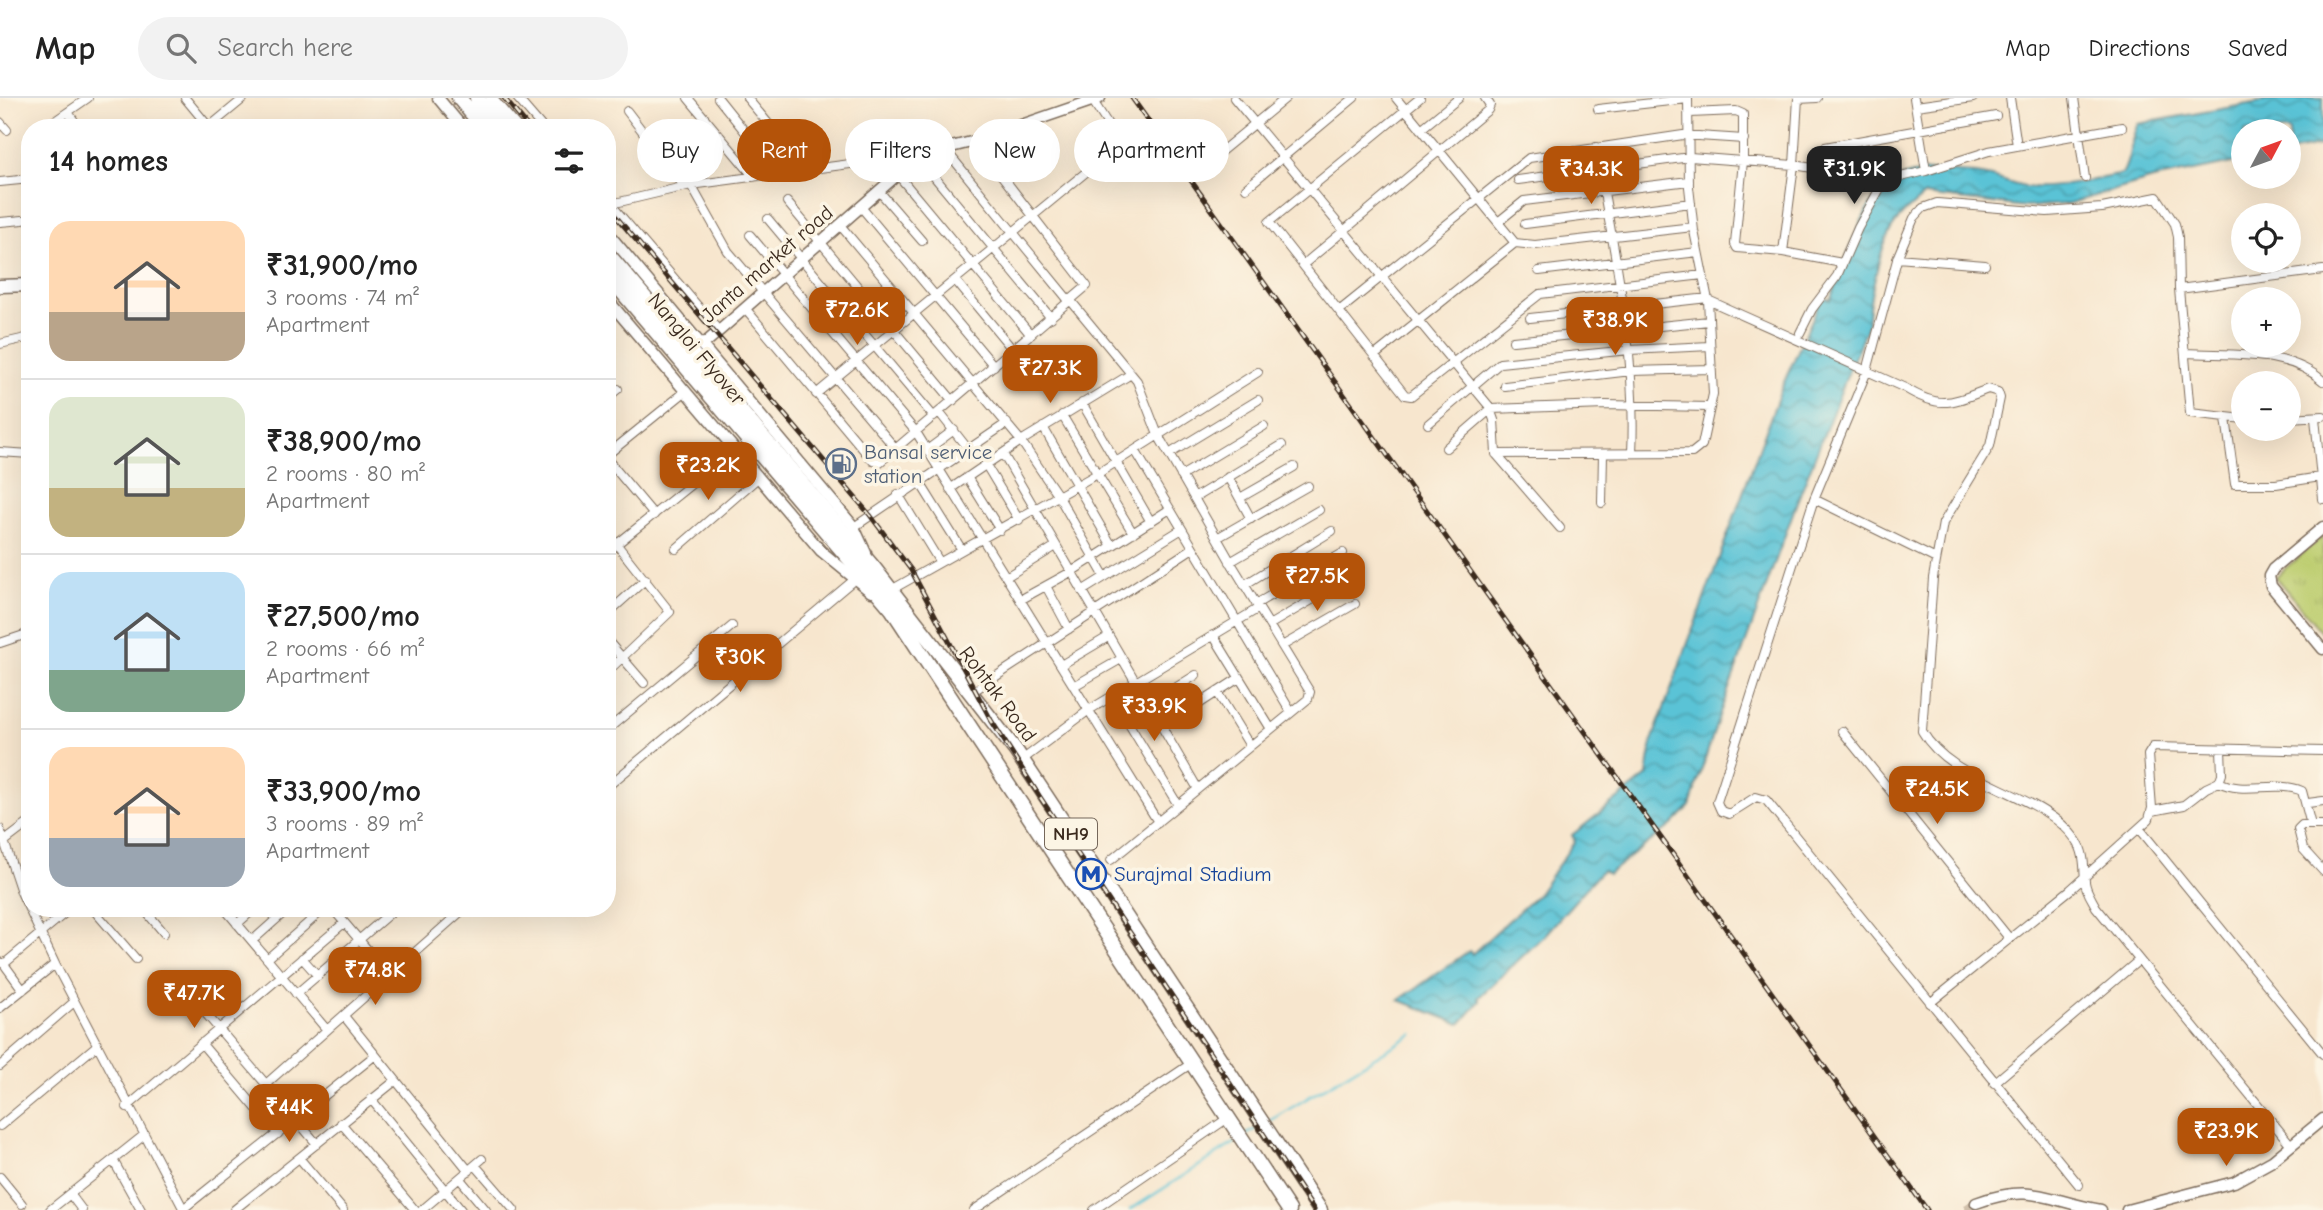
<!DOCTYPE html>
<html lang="en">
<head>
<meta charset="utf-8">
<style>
  :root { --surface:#fff; --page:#f2f2f2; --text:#222; --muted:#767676; --line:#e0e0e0; --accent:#b45309 }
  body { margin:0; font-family:"Comic Neue",sans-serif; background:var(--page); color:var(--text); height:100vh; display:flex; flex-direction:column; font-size:26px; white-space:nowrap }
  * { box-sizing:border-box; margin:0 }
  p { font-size:23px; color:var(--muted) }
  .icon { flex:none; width:38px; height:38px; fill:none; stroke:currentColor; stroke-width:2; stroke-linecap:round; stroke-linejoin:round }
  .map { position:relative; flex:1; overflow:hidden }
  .sheet { position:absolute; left:21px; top:21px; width:595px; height:798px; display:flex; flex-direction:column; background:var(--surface); border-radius:28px; box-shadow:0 7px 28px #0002 }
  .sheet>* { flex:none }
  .banner { position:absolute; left:637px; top:21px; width:665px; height:63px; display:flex; gap:14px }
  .needle { width:46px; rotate:49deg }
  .controls { position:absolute; left:2231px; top:21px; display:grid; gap:14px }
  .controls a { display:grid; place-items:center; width:70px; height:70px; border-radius:50%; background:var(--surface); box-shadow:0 7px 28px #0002; font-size:35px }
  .price { position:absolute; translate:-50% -60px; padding:0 16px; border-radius:14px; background:var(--accent); color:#fff; font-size:23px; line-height:46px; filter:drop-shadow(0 2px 4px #0008) }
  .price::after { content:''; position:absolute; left:50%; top:42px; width:21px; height:16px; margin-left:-10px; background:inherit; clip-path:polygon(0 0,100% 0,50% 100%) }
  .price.on { background:#222; color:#fff }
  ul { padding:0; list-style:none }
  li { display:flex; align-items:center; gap:21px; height:175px; padding:0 28px }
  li+li { border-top:2px solid var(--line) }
  li span { display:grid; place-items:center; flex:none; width:196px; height:140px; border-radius:21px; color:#555 }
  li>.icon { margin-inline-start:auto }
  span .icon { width:84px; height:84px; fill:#fffc; stroke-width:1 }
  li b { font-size:30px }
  h2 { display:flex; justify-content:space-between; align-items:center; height:84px; padding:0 28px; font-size:30px }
  .pill { padding:0 24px; border-radius:32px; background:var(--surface); box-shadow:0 7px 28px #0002; font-size:24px; line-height:63px }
  .pill.on { background:var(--accent); color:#fff }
  header { display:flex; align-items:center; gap:42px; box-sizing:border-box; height:98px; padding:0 35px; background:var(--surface); border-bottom:2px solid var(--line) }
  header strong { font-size:33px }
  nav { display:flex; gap:38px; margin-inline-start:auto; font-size:24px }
  .search { width:490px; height:63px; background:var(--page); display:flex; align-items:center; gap:18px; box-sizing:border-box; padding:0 24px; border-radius:38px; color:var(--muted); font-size:26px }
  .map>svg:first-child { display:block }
</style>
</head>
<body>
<header>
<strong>Map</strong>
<div class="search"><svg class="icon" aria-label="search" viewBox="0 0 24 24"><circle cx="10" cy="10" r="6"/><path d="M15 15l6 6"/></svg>Search here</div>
<nav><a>Map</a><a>Directions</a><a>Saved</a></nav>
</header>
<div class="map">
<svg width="2323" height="1112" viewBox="0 0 2323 1112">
  <defs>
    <pattern id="park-tufts" width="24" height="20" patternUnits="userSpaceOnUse" patternTransform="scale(1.75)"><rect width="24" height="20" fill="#bece71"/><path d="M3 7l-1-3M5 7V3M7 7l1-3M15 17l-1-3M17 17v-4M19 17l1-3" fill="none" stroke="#a4b161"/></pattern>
    <pattern id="water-waves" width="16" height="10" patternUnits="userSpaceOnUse" patternTransform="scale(1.75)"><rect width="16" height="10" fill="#5ac3d6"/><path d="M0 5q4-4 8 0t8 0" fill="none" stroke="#4c9fad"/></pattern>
  </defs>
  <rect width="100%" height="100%" fill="#fcf5e5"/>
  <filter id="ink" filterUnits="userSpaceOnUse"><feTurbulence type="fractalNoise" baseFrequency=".0143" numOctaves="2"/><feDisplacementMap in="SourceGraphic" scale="14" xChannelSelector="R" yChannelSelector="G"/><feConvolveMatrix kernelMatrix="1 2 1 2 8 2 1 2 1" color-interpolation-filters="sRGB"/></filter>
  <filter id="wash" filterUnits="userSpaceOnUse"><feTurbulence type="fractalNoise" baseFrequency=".00686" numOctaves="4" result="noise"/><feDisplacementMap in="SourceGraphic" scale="28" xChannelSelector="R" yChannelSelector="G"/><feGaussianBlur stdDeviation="1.57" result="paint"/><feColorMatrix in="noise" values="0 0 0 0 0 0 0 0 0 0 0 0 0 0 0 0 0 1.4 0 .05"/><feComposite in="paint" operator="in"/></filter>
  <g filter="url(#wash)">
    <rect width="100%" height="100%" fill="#f7e6ce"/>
    <path fill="url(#park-tufts)" stroke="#7c7c48" stroke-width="2" d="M 2323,438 L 2323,536 L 2275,479 Z"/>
    <path fill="url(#water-waves)" stroke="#4a767a" stroke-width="2" d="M 2282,0 L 2323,0 L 2323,47 L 2289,54 L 2289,33 L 2244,33 L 2243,63 L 2153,81 L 2067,106 L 2026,109 L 1925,97 C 1913,107 1898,119 1890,133 C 1881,149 1867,207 1868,225 L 1797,404 L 1720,615 L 1690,708 L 1673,726 L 1608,776 L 1602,772 L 1543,839 L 1478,900 L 1480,903 L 1460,926 L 1399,902 L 1469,853 L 1472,856 L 1538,796 L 1575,743 L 1572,737 L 1647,678 L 1652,643 L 1781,291 L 1822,199 L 1830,202 C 1842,173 1861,111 1882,91 C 1907,67 1961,72 1991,79 C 2003,82 2015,88 2027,89 C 2059,91 2092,82 2122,76 C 2132,60 2129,43 2138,26 Z"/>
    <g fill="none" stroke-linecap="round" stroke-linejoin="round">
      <path stroke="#5ac3d6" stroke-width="2.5" d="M 1268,1024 L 1413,936
        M 1244,1038 L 1260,1029
        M 1130,1112 L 1236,1044"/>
    </g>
  </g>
  <g filter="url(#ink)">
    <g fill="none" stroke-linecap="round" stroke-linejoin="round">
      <path stroke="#d1c0ab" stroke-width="10" stroke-dasharray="10 5" stroke-linecap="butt" d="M 1966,1112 L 1976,1105"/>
      <g stroke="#7d6c5c" stroke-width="10">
        <path id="minor" d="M 185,0 L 209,29 L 243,1
          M 517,0 L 543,30
          M 688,0 L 754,79
          M 718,0 L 779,76
          M 747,0 L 807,72
          M 1234,0 L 1489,308 L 1494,322 L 1496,356 L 1560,430
          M 1420,0 L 1269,124 L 1405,297 L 1411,298 L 1540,196 L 1703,177
          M 1798,0 L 1794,67 L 1783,154 L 1842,165
          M 2010,0 L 2017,48
          M 2074,0 L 2085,80
          M 1798,1 L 1817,0
          M 1916,8 L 1973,0
          M 1598,11 L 1688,1
          M 627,13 L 684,88
          M 68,14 L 79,30
          M 1690,15 L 1736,13 L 1743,16 L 1743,63 L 1735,146 L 1737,150 L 1783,154
          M 0,24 L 7,32
          M 46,29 L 88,0
          M 1421,31 L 1459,0
          M 1596,49 C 1613,150 1637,252 1632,355
          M 945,51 L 1070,204
          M 1218,56 L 1286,0
          M 918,59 L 1051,220
          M 1822,72 L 1825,49 L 1996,18
          M 1926,73 L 1989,53 L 2122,29
          M 898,77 L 1031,237
          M 1518,82 L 1690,59 L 1794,67 L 1888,82
          M 0,84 L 30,81
          M 691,87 L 728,153 L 896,351
          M 1246,90 L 1354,0
          M 879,93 L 922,143
          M 609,104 L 719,233
          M 787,104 L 953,303
          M 611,106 L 691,87 L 918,57
          M 861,109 L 994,268
          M 768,121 L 934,319
          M 0,124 L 23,122
          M 1498,124 L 1524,103 L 1689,83
          M 1525,126 L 1691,105
          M 840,127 L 1021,343 L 1059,399 L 1105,479
          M 750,137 L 916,334 L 1158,724
          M 1515,145 L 1535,147 L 1693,129
          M 1897,160 L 1985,167
          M 1304,166 L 1488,12 L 1490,7 L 1485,0
          M 1539,173 L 1698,154
          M 955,182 L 1013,252
          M 2179,191 L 2323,172
          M 1708,202 L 1905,290 C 1941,312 1951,305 1988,291 L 1998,294 L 2000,300 L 1990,348 L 1943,425 L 1933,480 L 1922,633 C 1952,687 2042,693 2076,742 C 2085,754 2084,770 2085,784 C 2086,793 2092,801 2096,809 L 2291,1047
          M 1071,203 L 1137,283 L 1158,337 L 1233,468 L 1310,594 L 1308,601 L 1111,762
          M 745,210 L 873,363 L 880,364 L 1087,188 L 975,43
          M 1339,213 L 1529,60 L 1683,37 L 1744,41
          M 1530,220 L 1708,200
          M 1800,235 L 1812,211 L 1837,178 L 1858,130 L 1879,92 L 1888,82 L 1926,73 L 1914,0
          M 1513,243 L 1709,223
          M 0,246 L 30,239
          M 2186,255 C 2231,258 2288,251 2323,283
          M 1374,258 L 1515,145 L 1396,0
          M 1505,288 L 1631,273 L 1711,271
          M 816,296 L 1113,52 L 1116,39 L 1091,0
          M 607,300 L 618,291
          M 1082,305 L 1151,424
          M 939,314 L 968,351
          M 1062,317 L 1133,435
          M 2226,320 L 2235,386 L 2276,386 L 2320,379
          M 2289,320 L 2323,318
          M 2315,320 L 2323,401
          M 1428,326 L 1500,265 L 1629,252 L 1710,248
          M 1043,329 L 1112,448
          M 1446,350 L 1491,311 L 1605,307 L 1710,309
          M 927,352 L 954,332
          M 1135,352 L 1291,614
          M 0,354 L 30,356
          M 1003,356 L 1198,691
          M 1169,356 L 1258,302
          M 1496,356 L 1692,355 L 1702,347 L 1713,296 L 1708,202 L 1694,133 L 1689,89 L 1688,0
          M 607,357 L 686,293
          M 607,361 L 654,417
          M 986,367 L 1019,422
          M 1181,378 L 1264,328
          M 967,379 L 1000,432
          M 1228,379 L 1251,421
          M 919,383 L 962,452
          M 950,391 L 1021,343 L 1131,276
          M 898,396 L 939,463
          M 1194,400 L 1282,347
          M 1240,400 L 1294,369
          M 1814,401 L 1936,461
          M 1602,405 L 1603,356
          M 854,429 L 1007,325
          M 607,434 L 670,514 L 607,574
          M 1217,440 L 1308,388
          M 617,446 L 735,351
          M 676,451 L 759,379
          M 1230,464 L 1319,412
          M 1006,479 L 1056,448
          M 1244,487 L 1332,433
          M 1046,488 L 1069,531
          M 891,492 L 1097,376 L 1258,274
          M 1082,493 L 1182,431
          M 1020,502 L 1071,474 L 1170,411
          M 1256,506 L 1343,455
          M 607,516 L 646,481
          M 1269,527 L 1351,479
          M 1213,537 L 1271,631
          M 607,542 L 644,585
          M 0,545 L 30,535
          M 1282,548 L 1355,506
          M 1061,567 L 1108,539
          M 1074,588 L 1121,561
          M 972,594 L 1193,450
          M 1217,594 L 1250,648
          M 1112,598 L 1178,707
          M 1148,607 L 1196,577
          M 1162,630 L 1239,580
          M 607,632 L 732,528
          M 1842,633 L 2009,840
          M 1022,662 L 1089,612 L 1259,510
          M 2219,684 C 2243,697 2276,682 2302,693 L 2311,727
          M 607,689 L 855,481
          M 2308,705 L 2323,703
          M 2152,713 L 2184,707 L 2206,690 L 2219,684 L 2222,676 L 2221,651
          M 2323,727 L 2302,727 L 2298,731 L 2303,751 L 2323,773
          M 2139,730 L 2323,956
          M 0,731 L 21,794 L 55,866 L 184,1112
          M 5,743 L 30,724
          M 92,810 L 136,861
          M 143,810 L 164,835
          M 224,810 L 327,932
          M 332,810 L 389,877
          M 237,826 L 255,810
          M 252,843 L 289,810
          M 302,860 L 318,878
          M 267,861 L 325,810
          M 0,864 L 4,866 L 71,810
          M 4,866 L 23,892
          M 178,883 L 317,1046
          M 296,896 L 396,810
          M 1930,905 L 2070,792 L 2149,721 L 2152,710 L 2148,657 L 2153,649 L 2323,653
          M 0,910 L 55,866
          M 344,918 L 469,1073
          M 201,945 L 278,1036
          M 0,968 L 74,904
          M 1994,985 L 2138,863
          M 266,986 L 465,810
          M 371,1001 L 461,1112
          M 127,1009 L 344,825
          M 341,1025 L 415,1112
          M 0,1028 L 96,948
          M 300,1061 L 343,1112
          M 113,1062 L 141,1112
          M 475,1067 L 514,1112
          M 0,1079 L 22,1106
          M 460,1081 L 486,1112
          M 2079,1087 L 1766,702 L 1756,699 L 1729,716 L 1721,713 L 1717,704 L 1814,401 L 1867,273 L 1898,158 L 1914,120 L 1923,110 L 1937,105 L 2047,114 L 2102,110 L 2157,99 L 2175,126 L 2178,139 L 2179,191 L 2190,315 L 2244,321
          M 70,1096 L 82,1112
          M 183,1111 L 374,958
          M 50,1112 L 143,1038
          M 234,1112 L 395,983
          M 422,1112 L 482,1061
          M 974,1112 L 1192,965
          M 1094,1112 L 1228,1020"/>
      </g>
      <g stroke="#7d6c5c" stroke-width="13">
        <path id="tertiary" d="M 438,0 L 463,30
          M 491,0 L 517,30
          M 607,134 L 854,429 L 866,455
          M 607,201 L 821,453 L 871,494
          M 703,247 L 920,57 L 975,43 L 1100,0
          M 2323,429 L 2273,471 L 2269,478 L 2271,488 L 2323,551
          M 1976,1105 C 2033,1084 2047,1103 2101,1112
          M 2127,1112 L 2234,1084 L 2272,1063 L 2323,1021"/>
      </g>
      <g stroke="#7d6c5c" stroke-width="15">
        <path id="primary" d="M 607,109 L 611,106
          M 0,188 L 30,187"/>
      </g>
      <g stroke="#7d6c5c" stroke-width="17">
        <path id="trunk" d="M 459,0 L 484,30
          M 477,0 L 502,30
          M 607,155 L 873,469 L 1016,653 L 1320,1112
          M 607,176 L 892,511 L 1289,1112"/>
      </g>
      <use href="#minor" stroke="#fff" stroke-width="8"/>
      <use href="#tertiary" stroke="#fff" stroke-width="10"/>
      <use href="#primary" stroke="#fff" stroke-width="12"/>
      <use href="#trunk" stroke="#fff" stroke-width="14"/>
      <g stroke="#3b2a1e" stroke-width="5">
        <path id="rail" d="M 504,0 L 529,30
          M 1132,0 L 1927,1112
          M 607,108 L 870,417 L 911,472 L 991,622 L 1040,699 L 1314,1112"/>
      </g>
      <use href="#rail" stroke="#fcf5e5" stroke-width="2.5" stroke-dasharray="8" stroke-linecap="butt"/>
    </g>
  </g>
  <defs>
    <g id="fuel-ring" transform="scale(1.575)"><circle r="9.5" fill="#fcf5e5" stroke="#5c6f8a" stroke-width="1.5"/><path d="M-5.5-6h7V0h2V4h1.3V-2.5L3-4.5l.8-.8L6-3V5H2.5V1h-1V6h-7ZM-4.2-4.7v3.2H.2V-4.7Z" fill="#5c6f8a"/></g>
    <g id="metro-ring" transform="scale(1.575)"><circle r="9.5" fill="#fcf5e5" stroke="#1a4fb4" stroke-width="1.5"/><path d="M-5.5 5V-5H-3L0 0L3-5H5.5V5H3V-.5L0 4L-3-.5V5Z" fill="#1a4fb4"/></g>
  </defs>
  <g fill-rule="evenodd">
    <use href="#fuel-ring" x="841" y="366"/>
    <use href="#metro-ring" x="1091" y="776"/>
  </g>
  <g text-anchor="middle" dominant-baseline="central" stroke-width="7" stroke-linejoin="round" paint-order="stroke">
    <rect fill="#fcf5e5" stroke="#75675a" stroke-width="2" x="1045" y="720.5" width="52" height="31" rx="5"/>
    <g font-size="19" font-weight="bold" fill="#3b2a1e">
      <text x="1071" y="736">NH9</text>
    </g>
    <g font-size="21" fill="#3b2a1e" stroke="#fcf5e5">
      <text transform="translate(767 166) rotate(-41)">Janta market road</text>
      <text transform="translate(697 251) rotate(50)">Nangloi Flyover</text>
      <text transform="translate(998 596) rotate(53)">Rohtak Road</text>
    </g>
    <g font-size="21" fill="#4e5e75" stroke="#fcf5e5" text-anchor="start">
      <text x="864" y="354">Bansal service<tspan x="864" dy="24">station</tspan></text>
    </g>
    <g font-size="21" fill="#164399" stroke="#fcf5e5" text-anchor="start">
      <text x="1114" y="776">Surajmal Stadium</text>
    </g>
  </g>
</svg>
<div class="controls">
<a><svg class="needle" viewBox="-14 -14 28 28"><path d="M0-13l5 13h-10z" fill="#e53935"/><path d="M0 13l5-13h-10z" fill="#767676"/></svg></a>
<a><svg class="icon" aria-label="locate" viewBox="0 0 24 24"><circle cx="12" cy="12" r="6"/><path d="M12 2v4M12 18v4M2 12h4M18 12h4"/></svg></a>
<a>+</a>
<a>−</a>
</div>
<b class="price" style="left:1591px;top:108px">₹34.3K</b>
<b class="price on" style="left:1854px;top:108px">₹31.9K</b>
<b class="price" style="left:857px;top:249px">₹72.6K</b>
<b class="price" style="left:1615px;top:259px">₹38.9K</b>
<b class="price" style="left:1050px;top:307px">₹27.3K</b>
<b class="price" style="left:708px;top:404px">₹23.2K</b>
<b class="price" style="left:1317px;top:515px">₹27.5K</b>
<b class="price" style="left:740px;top:596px">₹30K</b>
<b class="price" style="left:1154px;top:645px">₹33.9K</b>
<b class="price" style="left:1937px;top:728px">₹24.5K</b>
<b class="price" style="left:375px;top:909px">₹74.8K</b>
<b class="price" style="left:194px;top:932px">₹47.7K</b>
<b class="price" style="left:289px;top:1046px">₹44K</b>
<b class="price" style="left:2226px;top:1070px">₹23.9K</b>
<div class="banner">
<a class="pill">Buy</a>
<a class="pill on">Rent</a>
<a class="pill">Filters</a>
<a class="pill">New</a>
<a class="pill">Apartment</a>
</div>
<section class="sheet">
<h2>14 homes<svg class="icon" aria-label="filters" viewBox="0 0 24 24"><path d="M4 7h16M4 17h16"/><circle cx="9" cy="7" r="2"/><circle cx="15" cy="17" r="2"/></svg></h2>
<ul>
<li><span style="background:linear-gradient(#ffd9b3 65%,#b9a48a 0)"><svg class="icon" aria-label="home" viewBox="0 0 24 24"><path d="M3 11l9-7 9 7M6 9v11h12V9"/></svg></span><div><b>₹31,900/mo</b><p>3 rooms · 74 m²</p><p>Apartment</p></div></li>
<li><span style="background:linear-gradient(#dfe7d0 65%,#c2b280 0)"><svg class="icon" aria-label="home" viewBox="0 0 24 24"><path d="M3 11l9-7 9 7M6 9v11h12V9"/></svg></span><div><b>₹38,900/mo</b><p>2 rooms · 80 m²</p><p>Apartment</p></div></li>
<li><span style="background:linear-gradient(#bfe0f5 70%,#7fa58c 0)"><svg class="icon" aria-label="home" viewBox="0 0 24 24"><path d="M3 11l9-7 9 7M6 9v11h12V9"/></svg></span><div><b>₹27,500/mo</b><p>2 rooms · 66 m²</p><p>Apartment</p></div></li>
<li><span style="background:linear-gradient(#ffd9b3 65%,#9aa5b1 0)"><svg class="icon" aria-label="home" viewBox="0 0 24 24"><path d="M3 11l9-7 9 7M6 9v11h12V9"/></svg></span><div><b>₹33,900/mo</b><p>3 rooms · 89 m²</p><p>Apartment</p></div></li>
</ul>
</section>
</div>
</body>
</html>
